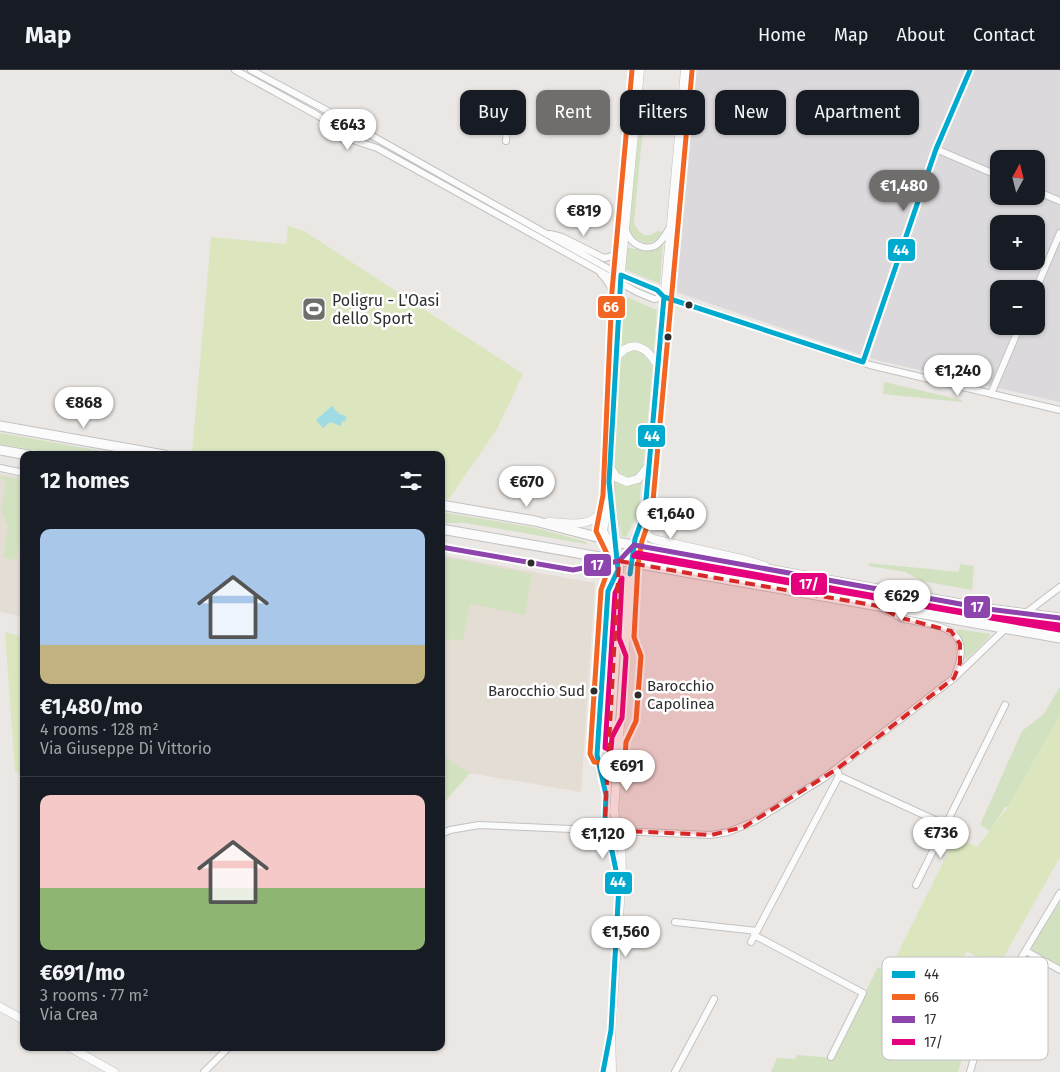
<!DOCTYPE html>
<html lang="en">
<head>
<meta charset="utf-8">
<style>
  :root { --surface:#171b24; --page:#242831; --text:#f1f3f6; --muted:#9ea1a6; --line:#363941; --accent:#6f6e6d }
  body { margin:0; font-family:"Fira Sans",sans-serif; background:var(--page); color:var(--text); height:100vh; display:flex; flex-direction:column; font-size:19px; white-space:nowrap }
  * { box-sizing:border-box; margin:0 }
  p { font-size:16px; color:var(--muted) }
  .icon { flex:none; width:28px; height:28px; fill:none; stroke:currentColor; stroke-width:2; stroke-linecap:round; stroke-linejoin:round }
  .map { position:relative; flex:1; overflow:hidden }
  .sheet { position:absolute; left:20px; top:381px; width:425px; height:600px; display:flex; flex-direction:column; background:var(--surface); border-radius:10px; box-shadow:0 1px 4px #0004 }
  .sheet>* { flex:none }
  .hud { position:absolute; left:460px; top:20px; width:475px; height:45px; display:flex; gap:10px }
  .needle { width:32px; rotate:7deg }
  .buttons { position:absolute; left:990px; top:80px; display:grid; gap:10px }
  .buttons a { display:grid; place-items:center; width:55px; height:55px; border-radius:10px; background:var(--surface); box-shadow:0 1px 4px #0004; font-size:25px }
  .price { position:absolute; translate:-50% -42px; padding:0 11px; border-radius:18px; background:#fff; color:#222; font-size:16px; line-height:32px; filter:drop-shadow(0 1px 2px #0008) }
  .price::after { content:''; position:absolute; left:50%; top:30px; width:15px; height:11px; margin-left:-8px; background:inherit; clip-path:polygon(0 0,100% 0,50% 100%) }
  .price.on { background:var(--accent); color:#fff }
  ul { padding:0; list-style:none }
  li { display:grid; align-content:center; gap:10px; height:265px; padding:0 20px }
  li+li { border-top:1px solid var(--line) }
  li span { display:grid; place-items:center; height:155px; border-radius:10px; color:#555 }
  li>.icon { margin-inline-start:auto }
  span .icon { width:90px; height:90px; fill:#fffc; stroke-width:1 }
  li b { font-size:21px }
  h2 { display:flex; justify-content:space-between; align-items:center; height:60px; padding:0 20px; font-size:21px }
  .pill { padding:0 18px; border-radius:10px; background:var(--surface); box-shadow:0 1px 4px #0004; font-size:18px; line-height:45px }
  .pill.on { background:var(--accent); color:#fff }
  header { display:flex; align-items:center; gap:30px; box-sizing:border-box; height:70px; padding:0 25px; background:var(--surface); border-bottom:1px solid var(--line) }
  header strong { font-size:24px }
  nav { display:flex; gap:28px; margin-inline-start:auto; font-size:18px }
  .map>svg:first-child { display:block }
</style>
</head>
<body>
<header>
<strong>Map</strong>
<nav><a>Home</a><a>Map</a><a>About</a><a>Contact</a></nav>
</header>
<div class="map">
<svg width="1060" height="1002" viewBox="0 0 1060 1002">
  <rect width="100%" height="100%" fill="#eae7e4"/>
  <path fill="#dbd9db" fill-rule="evenodd" d="M 693,0 L 1060,0 L 1060,332 L 876,290 L 673,221 ZM 999,89 L 1036,89 L 1036,126 L 999,126 ZM 999,154 L 1036,154 L 1036,191 L 999,191 ZM 999,219 L 1036,219 L 1036,256 L 999,256 Z"/>
  <path fill="#e4ddd3" d="M 0,404 L 24,408 L 24,547 L 0,542 Z
    M 441,485 L 595,513 L 581,722 L 475,704 L 441,702 Z"/>
  <path fill="#d2e2c0" d="M 647,38 L 647,45 L 644,45 L 634,153 C 639,164 647,170 657,161 L 664,162 C 651,179 638,175 628,159 L 641,45 Z
    M341 58a7 7 0 1 1 14 0a7 7 0 1 1-14 0Z
    M 663,173 L 660,214 L 624,199 L 627,178 L 651,180 Z
    M 622,225 L 657,240 L 654,282 C 644,272 630,269 619,279 Z
    M 638,280 L 644,282 L 653,297 L 643,398 L 636,407 L 627,409 L 617,404 L 613,395 L 618,293 L 628,282 Z
    M 884,312 L 962,330 L 962,332 L 883,324 Z
    M 0,363 L 124,385 L 61,385 L 0,374 Z
    M 0,406 L 24,410 L 24,449 L 16,490 L 3,488 L 8,456 L 1,441 L 6,414 Z
    M 612,407 L 615,410 L 642,409 L 638,444 L 626,467 L 622,466 L 614,435 Z
    M 441,442 L 536,458 L 587,472 L 586,474 L 466,453 L 441,453 Z
    M 441,486 L 532,504 L 525,545 L 470,534 L 463,571 L 441,568 Z
    M 653,487 L 738,503 L 755,501 L 971,540 L 971,544 L 923,536 L 903,535 L 652,491 Z
    M 868,493 L 959,502 L 960,494 L 974,496 L 972,520 L 922,511 L 905,502 L 869,496 Z
    M 957,559 L 990,564 L 990,566 L 967,589 L 964,588 C 965,577 957,569 957,559 Z
    M 628,584 L 631,584 L 627,648 L 624,648 Z
    M 607,597 L 610,597 L 607,646 L 603,646 Z
    M 1060,616 L 1060,645 L 1008,737 L 1005,737 L 990,761 L 980,755 L 1022,661 L 1044,644 Z
    M 441,685 L 470,703 L 441,736 Z
    M 1056,830 L 1060,833 L 1060,900 L 1026,881 Z
    M 878,897 L 974,948 L 958,1002 L 771,1002 L 777,988 L 795,989 L 798,985 L 832,988 Z"/>
  <path fill="#dbe6bf" d="M 288,156 L 304,161 L 523,304 L 497,359 L 449,429 L 441,428 L 441,385 L 192,383 L 211,167 L 286,174 Z
    M 5,562 L 24,567 L 24,706 L 15,701 Z
    M 1060,645 L 1060,787 L 997,899 L 967,881 L 938,929 L 888,903 L 956,767 L 977,777 L 1008,737 Z"/>
  <path fill="#9edbe5" d="M 332,336 L 339,344 L 346,346 L 345,352 L 342,351 L 341,356 L 330,352 L 323,358 L 316,350 Z"/>
  <g fill="none" stroke-linecap="round" stroke-linejoin="round">
    <g stroke="#c3c2c2" stroke-width="8">
      <path id="minor" d="M 235,0 L 317,45 L 336,57
        M 251,0 L 341,48
        M336 58a12 12 0 1 1 24 0a12 12 0 1 1-24 0Z
        M 360,59 L 609,199 L 657,220 L 664,227
        M 353,70 L 377,78 L 637,222 L 654,229 L 664,227 L 684,233 L 870,295 L 1060,340
        M 506,71 L 508,41
        M 936,79 L 999,106
        M 1036,121 L 1060,131
        M 626,160 C 629,172 642,181 655,176 C 662,172 666,164 670,157
        M 550,164 L 562,167 L 604,188 L 613,186 L 624,172
        M 601,204 C 619,222 610,234 616,255
        M 1036,219 L 1060,163
        M 863,292 L 936,79 L 970,0
        M 991,324 L 1020,256
        M 0,398 L 24,403
        M 441,477 L 573,500 L 619,491 L 634,475
        M 884,539 C 891,543 897,547 905,549 C 941,557 975,557 955,605
        M 839,706 L 946,755
        M 441,764 L 450,760 L 479,755 L 711,765 L 728,762 L 753,752 L 824,708 L 954,608 L 1005,559 L 1060,517
        M 916,815 L 1005,635
        M 675,852 L 757,861
        M 754,865 L 863,923 L 831,987
        M 751,872 L 839,706 L 837,699
        M 1026,881 L 1060,900
        M 204,1002 L 228,978
        M 675,1002 L 714,929
        M 970,1002 C 987,937 1026,881 1060,823"/>
    </g>
    <g stroke="#c3c2c2" stroke-width="9">
      <path id="tertiary" d="M 616,288 C 632,267 647,277 658,296
        M 610,397 L 616,407 L 627,412 L 638,409 L 648,397
        M 608,432 L 603,461 L 616,487
        M 645,445 L 647,465 L 653,469 L 746,490 L 765,496
        M 548,452 C 565,452 593,460 602,439 C 605,432 605,423 608,416
        M 619,813 L 605,747 L 619,529 L 619,491 L 610,426 L 610,396 L 619,222 L 640,0
        M 0,937 L 24,950
        M 71,978 L 114,1002
        M 603,1002 L 608,977
        M 612,1002 L 611,960 L 622,804 L 621,767 L 614,742 L 631,493 L 635,469 L 645,441 L 685,0"/>
    </g>
    <g stroke="#c3c2c2" stroke-width="11">
      <path id="secondary" d="M 0,356 L 164,385
        M 0,380 L 28,385
        M 441,435 L 535,451 L 616,472 L 988,539 L 1060,548
        M 441,459 L 1060,568"/>
    </g>
    <use href="#minor" stroke="#fcfbfb" stroke-width="6"/>
    <use href="#tertiary" stroke="#fcfbfb" stroke-width="8"/>
    <use href="#secondary" stroke="#fcfbfb" stroke-width="9"/>
    <g stroke="#fff" stroke-width="9">
      <path id="bus-1" d="M 863,292 L 936,79 L 970,0
        M 630,504 L 635,469 L 645,441 L 664,227
        M 603,1002 L 611,960 L 619,815 L 605,747 L 606,725 L 597,685 L 608,521 L 618,500 L 609,412 L 621,205 L 657,220 L 664,227 L 863,292"/>
    </g>
    <g stroke="#fff" stroke-width="9">
      <path id="bus-2" d="M 632,0 L 612,221 L 603,425 L 596,461 L 611,492 L 601,520 L 590,684 L 594,692 L 618,694 L 625,690 L 626,672 L 636,651 L 641,586 L 634,567 L 638,494 L 642,471 L 652,442 L 692,1"/>
    </g>
    <g stroke="#fff" stroke-width="9">
      <path id="bus-3" d="M 441,477 L 573,500 L 619,491 L 634,475 L 988,539 L 1060,548"/>
    </g>
    <g stroke="#fff" stroke-width="9">
      <path id="bus-4" d="M 622,508 L 619,568 L 626,586 L 622,648 L 612,667 L 611,679 L 605,678 L 615,523 Z
        M 1059,555 L 987,546 L 637,483 L 634,486 L 1060,560"/>
    </g>
    <use href="#bus-1" stroke="#00a9ce" stroke-width="5"/>
    <use href="#bus-2" stroke="#f26522" stroke-width="5"/>
    <use href="#bus-3" stroke="#8e44ad" stroke-width="5"/>
    <use href="#bus-4" stroke="#e5007d" stroke-width="5"/>
  </g>
  <path fill="#d62828" fill-opacity="0.2" stroke="#d62828" stroke-width="4" stroke-dasharray="10 6" stroke-linejoin="round" d="M 619,491 L 878,536 L 898,547 L 951,561 L 960,574 L 960,593 L 954,608 L 837,699 L 744,757 L 711,765 L 608,760 L 605,747 Z"/>
  <defs>
    <g id="stadium-square" transform="scale(1.25)"><rect x="-9" y="-9" width="18" height="18" rx="4" fill="#6f6e6d" stroke="#fff"/><path d="M0-5a6.5 5 0 1 0 0 10a6.5 5 0 1 0 0-10ZM-3.5-1.8h7v3.6h-7Z" fill="#fff"/></g>
  </defs>
  <g fill-rule="evenodd">
    <use href="#stadium-square" x="314" y="239"/>
  </g>
  <g fill="#2d2d2d" stroke="#fff" stroke-width="2">
    <circle cx="689" cy="235" r="4.5"/>
    <circle cx="668" cy="267" r="4.5"/>
    <circle cx="531" cy="493" r="4.5"/>
    <circle cx="594" cy="621" r="4.5"/>
    <circle cx="638" cy="625" r="4.5"/>
  </g>
  <g text-anchor="middle" dominant-baseline="central" stroke-width="5" stroke-linejoin="round" paint-order="stroke">
    <g font-size="15" fill="#2d2d2d" stroke="#fff" text-anchor="start">
      <text x="647" y="616">Barocchio<tspan x="647" dy="18">Capolinea</tspan></text>
      <text x="585" y="621" text-anchor="end">Barocchio Sud</text>
    </g>
    <g font-size="16" fill="#2d2d2d" stroke="#fff" text-anchor="start">
      <text x="332" y="230">Poligru - L'Oasi<tspan x="332" dy="18">dello Sport</tspan></text>
    </g>
  </g>
  <rect x="882" y="887" width="166" height="103" rx="8" fill="#fff" stroke="#c0c0c0" stroke-width="1"/>
  <rect x="892" y="901" width="23" height="7" fill="#00a9ce"/>
  <rect x="892" y="924" width="23" height="6" fill="#f26522"/>
  <rect x="892" y="946" width="23" height="7" fill="#8e44ad"/>
  <rect x="892" y="969" width="23" height="6" fill="#e5007d"/>
  <g font-size="14" fill="#2d2d2d">
    <text x="924" y="909">44</text>
    <text x="924" y="932">66</text>
    <text x="924" y="954">17</text>
    <text x="924" y="977">17/</text>
  </g>
  <g stroke="#fff" stroke-width="2">
    <rect x="887" y="168" width="29" height="24" rx="5" fill="#00a9ce"/>
    <rect x="597" y="225" width="29" height="24" rx="5" fill="#f26522"/>
    <rect x="637" y="354" width="29" height="24" rx="5" fill="#00a9ce"/>
    <rect x="583" y="483" width="29" height="24" rx="5" fill="#8e44ad"/>
    <rect x="790" y="502" width="38" height="24" rx="5" fill="#e5007d"/>
    <rect x="963" y="525" width="28" height="24" rx="5" fill="#8e44ad"/>
    <rect x="604" y="801" width="29" height="24" rx="5" fill="#00a9ce"/>
  </g>
  <g font-size="14" text-anchor="middle" font-weight="bold" fill="#fff">
    <text x="901" y="185">44</text>
    <text x="611" y="242">66</text>
    <text x="652" y="371">44</text>
    <text x="597" y="500">17</text>
    <text x="809" y="519">17/</text>
    <text x="977" y="542">17</text>
    <text x="618" y="817">44</text>
  </g>
</svg>
<div class="buttons">
<a><svg class="needle" viewBox="-14 -14 28 28"><path d="M0-13l5 13h-10z" fill="#e53935"/><path d="M0 13l5-13h-10z" fill="#9ea1a6"/></svg></a>
<a>+</a>
<a>−</a>
</div>
<b class="price" style="left:348px;top:81px">€643</b>
<b class="price on" style="left:904px;top:142px">€1,480</b>
<b class="price" style="left:584px;top:167px">€819</b>
<b class="price" style="left:958px;top:327px">€1,240</b>
<b class="price" style="left:84px;top:359px">€868</b>
<b class="price" style="left:527px;top:438px">€670</b>
<b class="price" style="left:671px;top:470px">€1,640</b>
<b class="price" style="left:902px;top:552px">€629</b>
<b class="price" style="left:627px;top:722px">€691</b>
<b class="price" style="left:941px;top:789px">€736</b>
<b class="price" style="left:603px;top:790px">€1,120</b>
<b class="price" style="left:626px;top:888px">€1,560</b>
<div class="hud">
<a class="pill">Buy</a>
<a class="pill on">Rent</a>
<a class="pill">Filters</a>
<a class="pill">New</a>
<a class="pill">Apartment</a>
</div>
<section class="sheet">
<h2>12 homes<svg class="icon" aria-label="filters" viewBox="0 0 24 24"><path d="M4 7h16M4 17h16"/><circle cx="9" cy="7" r="2"/><circle cx="15" cy="17" r="2"/></svg></h2>
<ul>
<li><span style="background:linear-gradient(#a9c7e8 75%,#c2b280 0)"><svg class="icon" aria-label="home" viewBox="0 0 24 24"><path d="M3 11l9-7 9 7M6 9v11h12V9"/></svg></span><div><b>€1,480/mo</b><p>4 rooms · 128 m²</p><p>Via Giuseppe Di Vittorio</p></div></li>
<li><span style="background:linear-gradient(#f6c9c9 60%,#8fb573 0)"><svg class="icon" aria-label="home" viewBox="0 0 24 24"><path d="M3 11l9-7 9 7M6 9v11h12V9"/></svg></span><div><b>€691/mo</b><p>3 rooms · 77 m²</p><p>Via Crea</p></div></li>
</ul>
</section>
</div>
</body>
</html>
